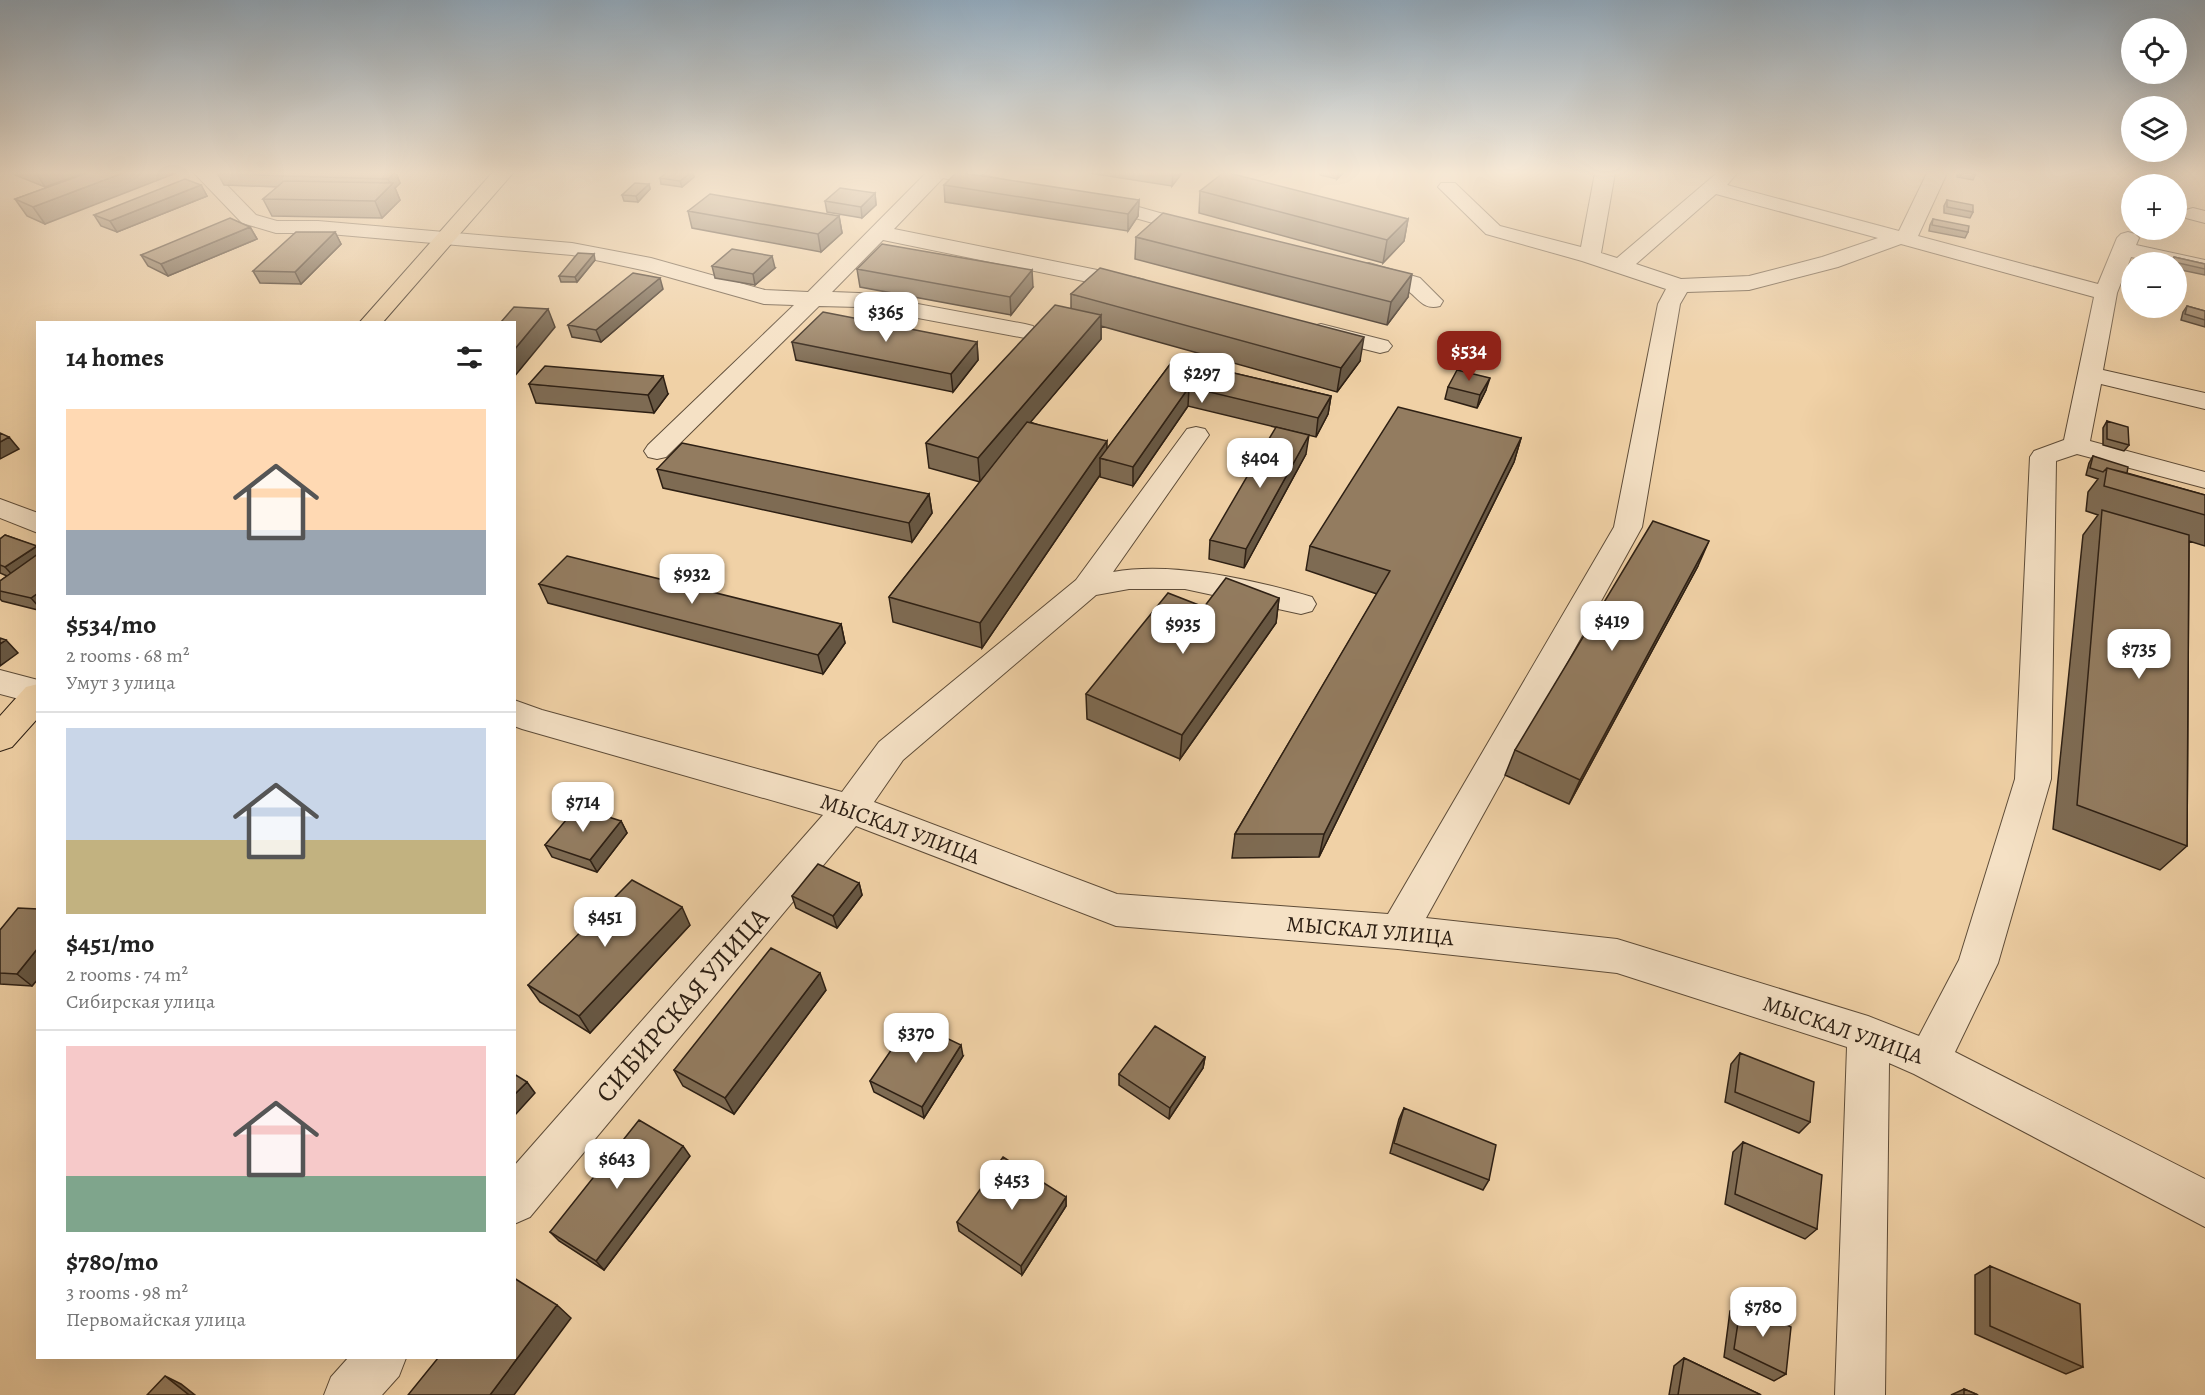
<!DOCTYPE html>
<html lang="en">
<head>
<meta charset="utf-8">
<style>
  :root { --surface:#fff; --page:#f6f6f6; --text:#222; --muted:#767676; --line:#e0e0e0; --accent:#8f2418 }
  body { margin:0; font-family:Alegreya,serif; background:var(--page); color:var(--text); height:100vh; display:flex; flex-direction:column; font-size:22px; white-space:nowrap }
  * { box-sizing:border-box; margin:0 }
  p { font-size:20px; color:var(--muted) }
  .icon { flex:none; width:33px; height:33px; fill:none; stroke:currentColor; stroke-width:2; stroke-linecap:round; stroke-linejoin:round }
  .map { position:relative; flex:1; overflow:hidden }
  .drawer { position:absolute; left:36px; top:321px; width:480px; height:1038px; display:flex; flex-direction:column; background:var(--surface); border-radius:0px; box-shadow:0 6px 24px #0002 }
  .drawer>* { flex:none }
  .controls { position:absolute; left:2121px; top:18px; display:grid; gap:12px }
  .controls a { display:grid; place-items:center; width:66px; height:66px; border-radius:50%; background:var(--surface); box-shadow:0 6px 24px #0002; font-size:30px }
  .price { position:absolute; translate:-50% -51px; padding:0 14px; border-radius:12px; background:#fff; color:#222; font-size:20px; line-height:39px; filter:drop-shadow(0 2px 3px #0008) }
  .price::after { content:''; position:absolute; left:50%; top:36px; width:18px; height:14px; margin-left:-9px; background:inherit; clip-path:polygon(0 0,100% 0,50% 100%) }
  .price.on { background:var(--accent); color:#fff }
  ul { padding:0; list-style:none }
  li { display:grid; align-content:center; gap:12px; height:318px; padding:0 30px }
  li+li { border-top:2px solid var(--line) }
  li span { display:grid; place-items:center; height:186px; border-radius:0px; color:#555 }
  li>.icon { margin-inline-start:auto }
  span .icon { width:108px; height:108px; fill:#fffc; stroke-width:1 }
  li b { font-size:26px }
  h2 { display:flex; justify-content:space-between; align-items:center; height:72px; padding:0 30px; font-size:26px }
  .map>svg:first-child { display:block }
</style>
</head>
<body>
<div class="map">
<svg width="2205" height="1395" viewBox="0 0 2205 1395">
  <rect width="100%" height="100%" fill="#f0d1a6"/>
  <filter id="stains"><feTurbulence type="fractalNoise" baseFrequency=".00333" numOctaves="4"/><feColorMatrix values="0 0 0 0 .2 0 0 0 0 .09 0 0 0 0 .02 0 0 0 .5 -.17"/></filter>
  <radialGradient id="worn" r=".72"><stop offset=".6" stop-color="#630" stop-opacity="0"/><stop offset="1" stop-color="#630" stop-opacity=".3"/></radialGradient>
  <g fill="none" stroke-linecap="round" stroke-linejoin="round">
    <g stroke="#5e4c38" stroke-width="2">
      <path id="minor" d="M 194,173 L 215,173 L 256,215 L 277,221 L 318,221 L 572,243 L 651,258 L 765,290 L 808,292 L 926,173 L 973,173 L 1005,180 L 1008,184 L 1005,188 L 998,190 L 943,178 L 894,229 L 1137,278 L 1145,280 L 1148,285 L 1145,290 L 1137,292 L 883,240 L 832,292 L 859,293 L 1025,324 L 1033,326 L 1037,331 L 1033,336 L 1025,338 L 859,307 L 819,306 L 666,457 L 657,459 L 648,457 L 644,451 L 648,445 L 794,305 L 764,304 L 647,271 L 572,255 L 318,233 L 276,233 L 242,223 Z
        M 1595,173 L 1615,173 L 1601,253 L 1617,258 L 1717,173 L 1737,173 L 1727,185 L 1899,231 L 1927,173 L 1947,173 L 1918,236 L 2098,284 L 2117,238 L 2121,234 L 2128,232 L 2135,234 L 2139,238 L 2136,245 L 2205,260 L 2205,274 L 2176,267 L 2176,262 L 2155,262 L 2131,257 L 2117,293 L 2103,370 L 2205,393 L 2205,409 L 2101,384 L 2090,441 L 2205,472 L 2205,488 L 2077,454 L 2056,461 L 2051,779 L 1998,963 L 1955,1052 L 2205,1179 L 2205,1227 L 1914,1074 L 1889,1063 L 1885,1395 L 1835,1395 L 1847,1047 L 1617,973 L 1398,949 L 1116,926 L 856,826 L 530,1217 L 514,1224 L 514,1166 L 823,815 L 522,729 L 514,726 L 514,700 L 542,710 L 842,792 L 879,742 L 1076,580 L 1187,429 L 1196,427 L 1205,429 L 1209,435 L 1113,572 C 1173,561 1254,580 1312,597 L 1316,604 L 1312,611 L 1301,614 L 1185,589 L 1129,589 L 1096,595 L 903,760 L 874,802 L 1117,894 L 1388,914 L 1614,527 L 1658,304 L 1666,289 L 1582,261 L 1486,234 L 1438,187 L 1441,183 L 1455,183 L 1500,226 L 1581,247 ZM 1716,194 L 1878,238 L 1822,257 L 1749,276 L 1681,279 L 1636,264 ZM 1901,244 L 2094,297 L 2064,440 L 2034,451 L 2030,457 L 2015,779 L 1959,960 L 1919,1036 L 1868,1016 L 1617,939 L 1426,918 L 1642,527 L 1680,304 L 1687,292 L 1749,290 L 1838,267 Z
        M 1096,195 L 1206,226 L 1209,230 L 1206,234 L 1199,236 L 1089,205 L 1086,201 L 1089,197 Z
        M 2193,208 L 2205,211 L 2205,223 L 2186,218 L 2183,214 L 2186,210 Z
        M 1369,263 L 1420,278 L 1443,301 L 1440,306 C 1421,311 1418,295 1403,288 C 1391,281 1374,279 1361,275 L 1358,270 L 1361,265 Z
        M 1321,324 L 1388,341 L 1392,346 L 1388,351 L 1380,353 L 1313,336 L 1309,331 L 1313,326 Z
        M 0,499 L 38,513 L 38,533 L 0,518 Z
        M 0,670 L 38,680 L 38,704 L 0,694 Z
        M 348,1358 L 406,1358 L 399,1376 L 382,1395 L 324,1395 L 331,1377 Z"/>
    </g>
    <g stroke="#2e2014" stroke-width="2">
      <path id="major" d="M 492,173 L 513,173 L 383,322 L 360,322 Z
        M 38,684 L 38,718 L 12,747 L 0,751 L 0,716 L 26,687 Z"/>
    </g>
    <use href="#minor" fill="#f5e1c5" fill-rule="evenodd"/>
    <use href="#major" fill="#f0d1a6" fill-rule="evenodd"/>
  </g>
  <path fill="#7e6b53" stroke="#2e2014" stroke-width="1.5" d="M 14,173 L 84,173 L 45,187 L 15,175 Z
    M 87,173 L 45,224 L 27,216 L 15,199 Z
    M 396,173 L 400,183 L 395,188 L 400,200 L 382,218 L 272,216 L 263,199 L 278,187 L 224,185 L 218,174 Z
    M 667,173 L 693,173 L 694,177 L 682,187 L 661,184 L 660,178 Z
    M 1089,173 L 1182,173 L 1172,186 Z
    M 1320,173 L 1343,173 L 1337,179 L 1320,175 Z
    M 1957,173 L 1976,173 L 1973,180 L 1957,177 Z
    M 649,184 L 650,189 L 638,202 L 624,201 L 622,195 Z
    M 201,185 L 207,196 L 117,232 L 101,226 L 94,215 Z
    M 944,185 L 1139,200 L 1138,216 L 1128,231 L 945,202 Z
    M 1200,191 L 1408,219 L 1404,241 L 1383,263 L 1199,213 Z
    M 875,193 L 876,205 L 862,218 L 827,212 L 825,201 Z
    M 1947,200 L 1973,212 L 1970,218 L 1944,213 L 1944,206 Z
    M 688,211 L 839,216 L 842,233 L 821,252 L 692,228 Z
    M 1933,219 L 1968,232 L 1965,238 L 1929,231 L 1930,225 Z
    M 250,227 L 257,239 L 168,276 L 148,266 L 141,255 Z
    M 335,232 L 341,244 L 301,284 L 260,283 L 253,271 Z
    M 1136,237 L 1408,297 L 1387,325 L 1135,259 Z
    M 2174,257 L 2205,264 L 2205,275 L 2176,269 L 2176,262 L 2170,262 Z
    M 595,260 L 577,282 L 561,282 L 559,276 Z
    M 712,266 L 775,268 L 755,285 L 715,278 Z
    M 857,269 L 1033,287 L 1011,315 L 860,287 Z
    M 663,289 L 601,342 L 572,337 L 568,325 Z
    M 1071,294 L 1360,361 L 1337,392 L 1101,326 L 1101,339 L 1030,422 L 1107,449 L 1174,359 L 1331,396 L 1328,414 L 1316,437 L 1188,406 L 1133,486 L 1100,477 L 1100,475 L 982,648 L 893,622 L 889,597 L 980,482 L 929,468 L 926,443 L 1071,309 Z
    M 2187,306 L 2205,311 L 2205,327 L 2181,320 L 2183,312 Z
    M 792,342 L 977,342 L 978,360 L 953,392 L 796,360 Z
    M 529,384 L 668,394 L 654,413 L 536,403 Z
    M 1448,387 L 1486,390 L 1477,408 L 1445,399 Z
    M 2107,421 L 2129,445 L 2124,451 L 2103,445 L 2103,428 Z
    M 1521,438 L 1514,462 L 1319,857 L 1232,858 L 1235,834 L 1377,594 L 1306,570 L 1310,546 Z
    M 1306,454 L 1244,568 L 1209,559 L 1210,540 Z
    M 2093,456 L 2127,473 L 2205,495 L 2205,546 L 2189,541 L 2187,846 L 2160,870 L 2053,829 L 2083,535 L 2098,515 L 2086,511 L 2088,492 L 2098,479 L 2086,475 L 2089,463 Z
    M 657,469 L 929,494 L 932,513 L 912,542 L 663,488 Z
    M 5,535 L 38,547 L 38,610 L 2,601 L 0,599 L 0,581 L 7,576 L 0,573 L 0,539 Z
    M 1698,566 L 1569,804 L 1505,775 L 1515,750 Z
    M 539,584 L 841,624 L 845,643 L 823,674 L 548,603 Z
    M 1279,598 L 1276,623 L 1180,759 L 1087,719 L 1086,694 L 1204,607 Z
    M 621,821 L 627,833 L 597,872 L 552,857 L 545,845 Z
    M 859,883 L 862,895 L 837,928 L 796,908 L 792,896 Z
    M 38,909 L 38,979 L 32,986 L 0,984 L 0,930 Z
    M 690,925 L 590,1033 L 540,1002 L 528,985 Z
    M 826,990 L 734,1114 L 683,1086 L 674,1070 Z
    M 1740,1053 L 1810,1122 L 1799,1133 L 1725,1102 L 1731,1064 Z
    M 963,1056 L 924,1118 L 874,1092 L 870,1081 Z
    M 1205,1057 L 1203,1068 L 1169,1119 L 1119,1085 L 1119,1074 Z
    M 1404,1108 L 1489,1180 L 1483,1190 L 1390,1153 L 1399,1119 Z
    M 1743,1142 L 1817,1229 L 1805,1239 L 1725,1204 L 1733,1152 Z
    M 690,1156 L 604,1270 L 559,1241 L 550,1232 Z
    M 1066,1197 L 1066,1206 L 1022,1275 L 959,1231 L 957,1222 Z
    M 1990,1266 L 2083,1367 L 2066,1374 L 1975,1334 L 1975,1275 Z
    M 1741,1303 L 1786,1374 L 1774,1381 L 1724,1357 L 1730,1311 Z
    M 1684,1358 L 1761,1395 L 1669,1395 L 1674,1366 Z
    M 1964,1389 L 1978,1395 L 1951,1395 Z"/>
  <path fill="#675743" stroke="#2e2014" stroke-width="1.5" d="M 36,173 L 84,173 L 45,187 Z
    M 123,173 L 176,173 L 45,224 L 33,207 Z
    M 394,173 L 396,173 L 400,183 L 395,188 L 400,200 L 382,218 L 375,201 L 391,185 L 388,179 Z
    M 690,173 L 693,173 L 694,177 L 682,187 L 680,181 Z
    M 1173,173 L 1182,173 L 1172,186 Z
    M 1338,173 L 1343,173 L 1337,179 L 1338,174 Z
    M 649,184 L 650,189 L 638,202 L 636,196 Z
    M 201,185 L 207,196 L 117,232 L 110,221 Z
    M 875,193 L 876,205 L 862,218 L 861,207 Z
    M 1139,200 L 1138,216 L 1128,231 L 1128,214 Z
    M 839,216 L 842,233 L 821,252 L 818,234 Z
    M 1408,219 L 1404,241 L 1383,263 L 1387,240 Z
    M 250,227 L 257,239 L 168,276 L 161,264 Z
    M 335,232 L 341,244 L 301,284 L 295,272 Z
    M 594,254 L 595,260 L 577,282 L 575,277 Z
    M 772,256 L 775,268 L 755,285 L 753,274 Z
    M 1032,270 L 1033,287 L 1011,315 L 1010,297 Z
    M 1412,274 L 1408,297 L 1387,325 L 1391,302 Z
    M 660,278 L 663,289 L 601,342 L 596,330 Z
    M 548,309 L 555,327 L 514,377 L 514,350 Z
    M 1101,315 L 1101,339 L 980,482 L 978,458 Z
    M 1364,337 L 1360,361 L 1337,392 L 1341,368 Z
    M 977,342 L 978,360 L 953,392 L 951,374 Z
    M 663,376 L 668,394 L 654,413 L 648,395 Z
    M 1490,378 L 1486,390 L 1477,408 L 1480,395 Z
    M 1189,387 L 1188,406 L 1133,486 L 1133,467 Z
    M 1331,396 L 1328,414 L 1316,437 L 1318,418 Z
    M 1309,435 L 1306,454 L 1244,568 L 1246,549 Z
    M 9,437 L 19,449 L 0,459 L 0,442 Z
    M 1521,438 L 1514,462 L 1319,857 L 1324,834 Z
    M 1107,441 L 1107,460 L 1100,458 L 1100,475 L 982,648 L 980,623 Z
    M 929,494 L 932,513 L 912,542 L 909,523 Z
    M 1709,541 L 1698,566 L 1569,804 L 1580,780 Z
    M 37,546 L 38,566 L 16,579 L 5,567 Z
    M 38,593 L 38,606 L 31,598 Z
    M 1279,598 L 1276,623 L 1180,759 L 1182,735 Z
    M 841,624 L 845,643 L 823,674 L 818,655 Z
    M 6,640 L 18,653 L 0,666 L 0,644 Z
    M 621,821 L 627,833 L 597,872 L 590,860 Z
    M 859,883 L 862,895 L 837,928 L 833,916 Z
    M 682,907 L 690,925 L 590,1033 L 579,1016 Z
    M 38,948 L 38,979 L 32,986 L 17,974 Z
    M 820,973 L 826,990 L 734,1114 L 725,1098 Z
    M 961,1045 L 963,1056 L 924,1118 L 922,1107 Z
    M 1205,1057 L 1203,1068 L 1169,1119 L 1170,1108 Z
    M 527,1082 L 535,1093 L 514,1116 L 514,1095 Z
    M 683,1146 L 690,1156 L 604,1270 L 596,1261 Z
    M 1066,1197 L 1066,1206 L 1022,1275 L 1021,1266 Z
    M 557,1305 L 571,1318 L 514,1395 L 490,1395 Z
    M 165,1376 L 181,1384 L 195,1395 L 189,1395 Z"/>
  <path fill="#937c60" stroke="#2e2014" stroke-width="1.5" d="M 87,173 L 123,173 L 33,207 L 15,199 Z
    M 220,173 L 394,173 L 388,179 L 218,174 Z
    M 667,173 L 690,173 L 680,181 L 660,178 Z
    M 956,173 L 963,173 L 1139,200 L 1128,214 L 944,185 Z
    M 1223,173 L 1229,173 L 1408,219 L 1387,240 L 1200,191 Z
    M 185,179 L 201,185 L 110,221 L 94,215 Z
    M 284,181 L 393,183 L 375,201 L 263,199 Z
    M 635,183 L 649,184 L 636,196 L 622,195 Z
    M 840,188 L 875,193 L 861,207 L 825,201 Z
    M 710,194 L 839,216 L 818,234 L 688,211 Z
    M 1947,200 L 1973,205 L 1973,212 L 1947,207 Z
    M 1163,213 L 1412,274 L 1391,302 L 1136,237 Z
    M 230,218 L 250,227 L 161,264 L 141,255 Z
    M 1933,219 L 1969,226 L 1968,232 L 1932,225 Z
    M 296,232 L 335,232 L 295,272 L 253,271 Z
    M 882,244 L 1032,270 L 1010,297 L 857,269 Z
    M 732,249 L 772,256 L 753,274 L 712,266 Z
    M 578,253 L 594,254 L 575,277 L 559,276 Z
    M 2174,257 L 2205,264 L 2205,269 L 2174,262 Z
    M 1100,268 L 1364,337 L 1341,368 L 1071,294 Z
    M 633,273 L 660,278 L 596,330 L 568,325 Z
    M 1055,305 L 1101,315 L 978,458 L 926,443 Z
    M 2187,306 L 2205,311 L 2205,320 L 2185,314 Z
    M 514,307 L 548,309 L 514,350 L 514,322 L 501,322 Z
    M 823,312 L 977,342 L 951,374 L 792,342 Z
    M 1174,359 L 1331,396 L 1318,418 L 1189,387 L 1133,467 L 1100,458 Z
    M 545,366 L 663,376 L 648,395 L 529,384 Z
    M 1457,370 L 1490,378 L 1480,395 L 1448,387 Z
    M 1398,407 L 1521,438 L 1324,834 L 1235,834 L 1390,571 L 1310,546 Z
    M 2107,421 L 2128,427 L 2129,445 L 2107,439 Z
    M 1027,422 L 1107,441 L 980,623 L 889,597 Z
    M 1276,427 L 1309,435 L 1246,549 L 1210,540 Z
    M 0,433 L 9,437 L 0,442 Z
    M 682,443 L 929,494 L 909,523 L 657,469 Z
    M 2093,456 L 2128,467 L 2127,473 L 2107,468 L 2103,472 L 2090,468 Z
    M 2107,468 L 2205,495 L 2205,515 L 2104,486 Z
    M 2102,510 L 2189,535 L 2187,846 L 2077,805 Z
    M 1653,521 L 1709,541 L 1580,780 L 1515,750 Z
    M 5,535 L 37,546 L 5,567 L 0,565 L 0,539 Z
    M 38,554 L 38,593 L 31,598 L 0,591 L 0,581 Z
    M 567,556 L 841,624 L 818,655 L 539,584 Z
    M 1226,578 L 1279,598 L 1182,735 L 1086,694 L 1168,593 L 1204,607 Z
    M 0,638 L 6,640 L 0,644 Z
    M 577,807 L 621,821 L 590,860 L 545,845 Z
    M 818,864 L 859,883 L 833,916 L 792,896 Z
    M 632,880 L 682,907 L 579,1016 L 528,985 Z
    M 18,908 L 38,909 L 38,948 L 17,974 L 0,973 L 0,930 Z
    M 771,948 L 820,973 L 725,1098 L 674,1070 Z
    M 911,1021 L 961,1045 L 922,1107 L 870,1081 Z
    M 1155,1026 L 1205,1057 L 1170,1108 L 1119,1074 Z
    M 1740,1053 L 1814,1082 L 1810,1122 L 1735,1092 Z
    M 514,1074 L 527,1082 L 514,1095 Z
    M 1404,1108 L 1496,1145 L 1489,1180 L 1394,1143 Z
    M 639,1120 L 683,1146 L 596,1261 L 550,1232 Z
    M 1743,1142 L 1822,1175 L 1817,1229 L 1735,1194 Z
    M 1003,1157 L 1066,1197 L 1021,1266 L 957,1222 Z
    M 1990,1266 L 2080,1304 L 2083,1367 L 1990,1326 Z
    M 514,1278 L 557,1305 L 490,1395 L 408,1395 L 438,1358 L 514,1358 Z
    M 1741,1303 L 1791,1327 L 1786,1374 L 1734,1349 Z
    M 1684,1358 L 1761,1395 L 1678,1395 Z
    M 165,1376 L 189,1395 L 147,1395 Z
    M 1964,1389 L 1978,1395 L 1964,1395 Z"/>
  <linearGradient id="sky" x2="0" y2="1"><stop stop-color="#91a8ba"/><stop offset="0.47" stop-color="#f8ead7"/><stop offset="1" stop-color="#f8ead7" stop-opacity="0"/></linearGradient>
  <rect width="2205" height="368" fill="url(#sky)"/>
  <g text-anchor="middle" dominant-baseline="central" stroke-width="5" stroke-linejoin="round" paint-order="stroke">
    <g font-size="22" fill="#2e2014" stroke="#f5e1c5">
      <text transform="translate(900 829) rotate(20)">МЫСКАЛ УЛИЦА</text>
      <text transform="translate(1370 931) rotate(5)">МЫСКАЛ УЛИЦА</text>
      <text transform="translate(1843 1030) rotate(19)">МЫСКАЛ УЛИЦА</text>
    </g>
    <g font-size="27" fill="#2e2014" stroke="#f5e1c5">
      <text transform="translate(682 1005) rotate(-49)">СИБИРСКАЯ УЛИЦА</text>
    </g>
  </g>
  <rect width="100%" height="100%" filter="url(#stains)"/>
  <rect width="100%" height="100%" fill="url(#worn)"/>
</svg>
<div class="controls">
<a><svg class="icon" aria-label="locate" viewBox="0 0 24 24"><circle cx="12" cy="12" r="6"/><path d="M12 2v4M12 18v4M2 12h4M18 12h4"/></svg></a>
<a><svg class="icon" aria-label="layers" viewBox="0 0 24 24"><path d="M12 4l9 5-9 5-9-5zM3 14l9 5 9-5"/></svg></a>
<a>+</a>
<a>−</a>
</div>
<b class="price" style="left:886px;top:343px">$365</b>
<b class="price on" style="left:1469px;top:382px">$534</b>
<b class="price" style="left:1202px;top:404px">$297</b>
<b class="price" style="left:1260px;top:489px">$404</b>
<b class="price" style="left:692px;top:605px">$932</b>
<b class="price" style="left:1612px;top:652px">$419</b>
<b class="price" style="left:1183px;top:655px">$935</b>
<b class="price" style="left:2139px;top:680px">$735</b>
<b class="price" style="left:583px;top:833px">$714</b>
<b class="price" style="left:605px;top:948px">$451</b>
<b class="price" style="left:916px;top:1064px">$370</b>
<b class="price" style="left:617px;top:1190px">$643</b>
<b class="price" style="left:1012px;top:1211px">$453</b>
<b class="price" style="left:1763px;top:1338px">$780</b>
<section class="drawer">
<h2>14 homes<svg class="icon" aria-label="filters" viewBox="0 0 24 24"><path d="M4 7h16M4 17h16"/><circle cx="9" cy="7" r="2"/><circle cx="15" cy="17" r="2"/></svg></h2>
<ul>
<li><span style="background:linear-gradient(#ffd9b3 65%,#9aa5b1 0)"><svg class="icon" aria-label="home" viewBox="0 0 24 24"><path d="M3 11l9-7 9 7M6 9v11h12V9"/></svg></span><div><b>$534/mo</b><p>2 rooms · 68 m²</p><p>Умут 3 улица</p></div></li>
<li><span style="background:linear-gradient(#c9d6e8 60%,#c2b280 0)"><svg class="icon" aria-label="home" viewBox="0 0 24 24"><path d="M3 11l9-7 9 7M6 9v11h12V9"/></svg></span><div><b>$451/mo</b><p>2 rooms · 74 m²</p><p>Сибирская улица</p></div></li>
<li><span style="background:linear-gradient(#f6c9c9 70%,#7fa58c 0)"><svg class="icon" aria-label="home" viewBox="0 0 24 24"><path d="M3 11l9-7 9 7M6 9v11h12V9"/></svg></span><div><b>$780/mo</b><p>3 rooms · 98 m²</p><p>Первомайская улица</p></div></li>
</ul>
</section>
</div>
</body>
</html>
